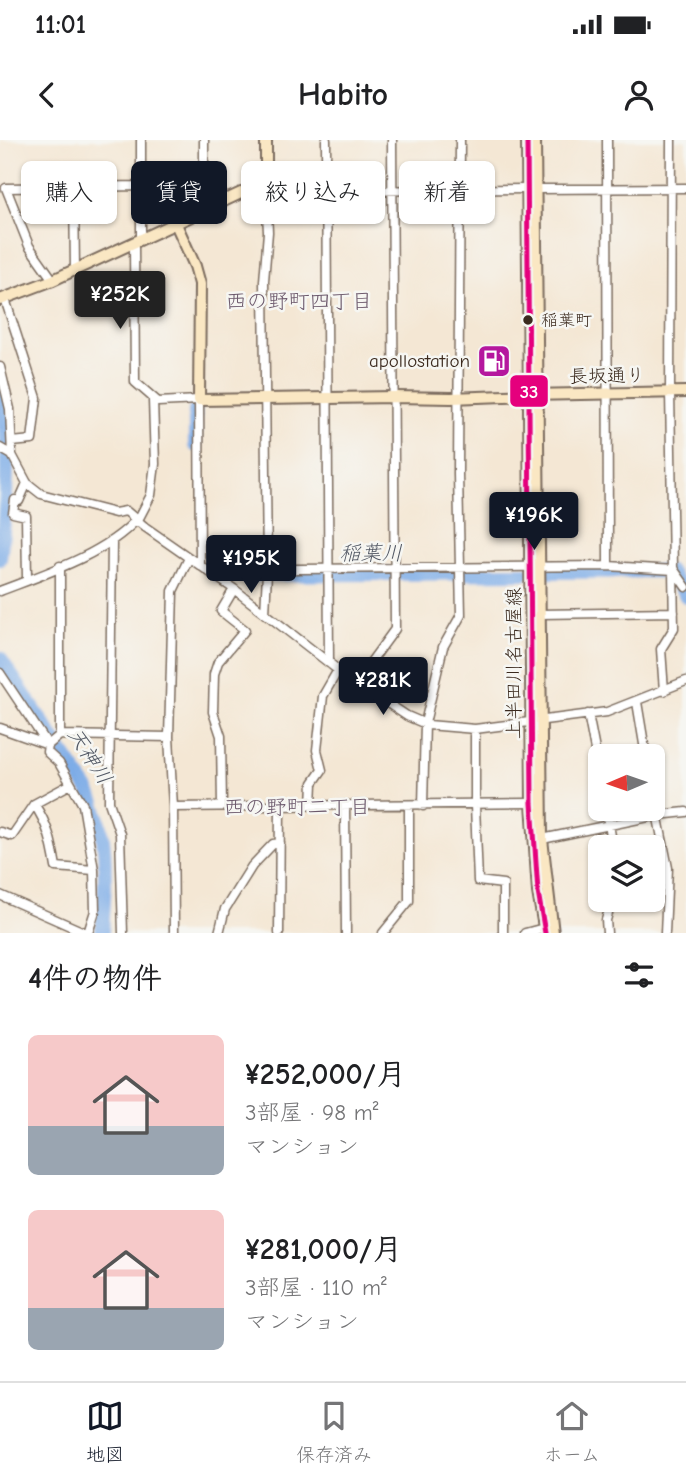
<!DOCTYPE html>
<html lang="ja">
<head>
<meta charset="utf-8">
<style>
  :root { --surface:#fff; --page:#f6f6f6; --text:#202124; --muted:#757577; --line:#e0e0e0; --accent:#111827 }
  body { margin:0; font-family:"Comic Neue","Klee One",sans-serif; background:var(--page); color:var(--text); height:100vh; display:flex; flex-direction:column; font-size:26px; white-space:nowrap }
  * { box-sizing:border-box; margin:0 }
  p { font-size:23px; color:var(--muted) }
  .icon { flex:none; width:38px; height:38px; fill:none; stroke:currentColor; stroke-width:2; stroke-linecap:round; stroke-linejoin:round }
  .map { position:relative; height:793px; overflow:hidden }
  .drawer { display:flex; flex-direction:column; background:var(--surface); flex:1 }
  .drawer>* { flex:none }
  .hud { position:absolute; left:21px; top:21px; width:644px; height:63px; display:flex; gap:14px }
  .needle { width:46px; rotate:268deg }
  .tools { position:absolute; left:588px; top:604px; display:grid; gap:14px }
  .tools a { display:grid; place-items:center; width:77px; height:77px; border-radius:10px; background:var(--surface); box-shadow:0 2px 5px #0004; font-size:35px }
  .price { position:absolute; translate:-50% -60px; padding:0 16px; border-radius:7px; background:var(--accent); color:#fff; font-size:23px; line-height:46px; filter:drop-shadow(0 2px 4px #0008) }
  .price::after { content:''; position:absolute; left:50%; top:42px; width:21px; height:16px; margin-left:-10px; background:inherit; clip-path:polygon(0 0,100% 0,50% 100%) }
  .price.current { background:#222; color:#fff }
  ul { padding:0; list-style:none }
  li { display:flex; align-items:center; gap:21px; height:175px; padding:0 28px }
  li span { display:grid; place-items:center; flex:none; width:196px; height:140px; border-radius:10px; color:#555 }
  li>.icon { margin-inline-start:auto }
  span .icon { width:84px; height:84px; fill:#fffc; stroke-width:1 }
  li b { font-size:30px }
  h2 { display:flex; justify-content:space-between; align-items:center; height:84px; padding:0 28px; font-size:30px }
  .pill { padding:0 24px; border-radius:10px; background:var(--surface); box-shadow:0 2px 5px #0004; font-size:24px; line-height:63px }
  .pill.current { background:var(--accent); color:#fff }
  .status { display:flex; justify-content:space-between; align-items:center; height:49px; padding:0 35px; background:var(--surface); direction:ltr }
  .status svg { height:19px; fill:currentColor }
  header { display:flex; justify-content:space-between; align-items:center; height:91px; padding:0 28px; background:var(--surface); font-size:32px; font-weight:700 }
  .menu { display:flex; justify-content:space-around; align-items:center; height:98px; border-top:2px solid var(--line); background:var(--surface); font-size:19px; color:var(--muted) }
  .menu a { display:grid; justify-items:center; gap:4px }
  .menu .current { color:var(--accent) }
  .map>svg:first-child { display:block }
</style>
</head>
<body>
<div class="status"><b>11:01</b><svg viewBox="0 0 49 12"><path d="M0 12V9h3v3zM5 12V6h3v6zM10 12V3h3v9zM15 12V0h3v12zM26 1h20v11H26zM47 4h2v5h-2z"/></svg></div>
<header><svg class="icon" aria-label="back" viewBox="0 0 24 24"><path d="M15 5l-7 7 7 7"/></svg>Habito<svg class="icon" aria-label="person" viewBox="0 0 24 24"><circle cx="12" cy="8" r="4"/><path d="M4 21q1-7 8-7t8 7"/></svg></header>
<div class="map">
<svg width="686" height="793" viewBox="0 0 686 793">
  <rect width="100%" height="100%" fill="#f6f6f2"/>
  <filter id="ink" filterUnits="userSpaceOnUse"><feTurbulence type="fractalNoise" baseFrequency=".0143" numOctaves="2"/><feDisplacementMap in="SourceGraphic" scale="14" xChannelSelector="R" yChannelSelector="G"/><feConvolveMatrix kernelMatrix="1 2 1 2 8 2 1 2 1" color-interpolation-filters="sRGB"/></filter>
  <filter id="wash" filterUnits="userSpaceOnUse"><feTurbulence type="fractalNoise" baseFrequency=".00686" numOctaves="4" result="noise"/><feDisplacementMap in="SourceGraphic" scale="28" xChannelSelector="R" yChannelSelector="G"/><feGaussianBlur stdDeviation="1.57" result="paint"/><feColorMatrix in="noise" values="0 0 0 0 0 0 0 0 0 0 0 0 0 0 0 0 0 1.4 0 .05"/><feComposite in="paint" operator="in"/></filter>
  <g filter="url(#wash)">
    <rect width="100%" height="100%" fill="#f4e7d4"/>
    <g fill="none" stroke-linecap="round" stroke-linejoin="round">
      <path stroke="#7dace7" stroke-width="14" d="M 147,43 L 168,56 L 170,82
        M 0,257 C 12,309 6,367 0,419
        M 195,271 L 195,305
        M 546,432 L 669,431 L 686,456
        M 218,435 L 524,433
        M 0,518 L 88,650 C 111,694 105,744 102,793"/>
    </g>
  </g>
  <g filter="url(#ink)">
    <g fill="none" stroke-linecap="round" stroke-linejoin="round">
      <g stroke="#7c6c5e" stroke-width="11">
        <path id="street" d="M 204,0 L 204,26 L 226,60
          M 326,0 L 329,523
          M 607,0 L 608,426
          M 74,47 L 75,130
          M 536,49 L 686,48
          M 141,99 L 141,0
          M 134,103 L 135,242 L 158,262 L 199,260 L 200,425
          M 53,140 L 29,106 L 6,48 L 141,46
          M 5,159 L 37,258 L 32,300 L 12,302
          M 0,227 L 10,269 L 12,315 L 27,343 L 41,354 L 115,373 L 126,371 L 145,387 L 234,449 L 338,530 L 407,576 L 428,585 L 475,589 L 607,572 L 686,541
          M 0,308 L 12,315
          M 27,343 L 19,361 L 15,360 L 13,373 L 26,376 L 27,439
          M 137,382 L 151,355 L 155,324 L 153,260
          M 112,401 L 109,662 L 120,694 L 123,793
          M 60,426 L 60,595
          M 208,430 L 608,426 L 674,430
          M 674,430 L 686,447
          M 0,451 C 44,434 104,415 136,380
          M 265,474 L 267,432 L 264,141 L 268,92 L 266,52 L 527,49
          M 540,474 L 674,472
          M 0,533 L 48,605 L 47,612 L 59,623 L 83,665 L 94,730 L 95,771 L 88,793
          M 357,541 L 395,489 L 392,0
          M 664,551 L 661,509 L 674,488 L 670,252 L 671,0
          M 637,562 L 646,616
          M 588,574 L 600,636
          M 0,588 L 48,605 L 60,595 L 169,597
          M 475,589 L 475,665 L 478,741 L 503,744 L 503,793
          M 653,653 L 668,728 L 665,793
          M 34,664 C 48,684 52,703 56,727 L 94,730
          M 312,665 L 313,643 L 322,630 L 317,610 L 323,556 L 338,530
          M 345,665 L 346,793
          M 222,666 L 221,596 L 213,572 L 214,534 L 218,522 L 245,490 L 221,471 L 234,449
          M 423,666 L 425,583 L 443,507 L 461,475 L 458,334 L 460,0
          M 173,667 L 532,663
          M 606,668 L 613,707
          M 0,692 L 12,696 L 34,664 L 71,644
          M 542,699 L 658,675 L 686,672
          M 0,755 L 86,793
          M 174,793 L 173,667 L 169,597 L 173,451 L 189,418
          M 219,793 L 225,769 L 252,726 L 273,704 L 280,703
          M 279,793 L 280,666
          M 383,793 L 409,761 L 409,666
          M 525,793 L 544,788
          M 607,793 L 606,780 L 612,760"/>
      </g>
      <g stroke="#7c6c5e" stroke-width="14">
        <path id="secondary" d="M 527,0 L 532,663 L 538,752 L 545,793
          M 535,0 L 542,699 L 553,793
          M 176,84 L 195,126 L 200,144 L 199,260 L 395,257 L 451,258 L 528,255 L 686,252
          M 0,160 L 53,140 L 241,53 L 256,50 L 266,52 L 266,0"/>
      </g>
      <use href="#street" stroke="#fff" stroke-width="8"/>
      <use href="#secondary" stroke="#fae7c3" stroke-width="10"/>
      <g stroke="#f6f6f2" stroke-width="10">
        <path id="bus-1" d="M 527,0 L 532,663 L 538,752 L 545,793"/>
      </g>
      <use href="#bus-1" stroke="#e5007d" stroke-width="5"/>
    </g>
  </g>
  <defs>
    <g id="fuel-square" transform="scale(1.75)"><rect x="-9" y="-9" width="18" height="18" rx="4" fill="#b5179e" stroke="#f6f6f2"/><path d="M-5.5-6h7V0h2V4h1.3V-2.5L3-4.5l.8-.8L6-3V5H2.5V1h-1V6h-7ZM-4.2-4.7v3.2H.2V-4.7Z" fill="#fff"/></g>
  </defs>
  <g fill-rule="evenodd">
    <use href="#fuel-square" x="494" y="221"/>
  </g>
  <circle fill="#3b2a1e" stroke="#f6f6f2" stroke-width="2.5" cx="528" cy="180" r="6"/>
  <g text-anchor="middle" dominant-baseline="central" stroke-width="5" stroke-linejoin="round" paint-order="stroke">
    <g font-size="17" fill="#3b2a1e" stroke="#f6f6f2" text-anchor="start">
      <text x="541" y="180">稲葉町</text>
    </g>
    <g font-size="19" fill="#3b2a1e" stroke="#f6f6f2" text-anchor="end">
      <text x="470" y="221">apollostation</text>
    </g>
    <g font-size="19" fill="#3b2a1e" stroke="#f6f6f2">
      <text transform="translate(607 236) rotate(-1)">長坂通り</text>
      <text transform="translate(514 523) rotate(-90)">上半田川名古屋線</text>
    </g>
    <g font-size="21" fill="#6c596c" stroke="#f6f6f2">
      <text x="299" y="161">西の野町四丁目</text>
      <text x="297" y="667">西の野町二丁目</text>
    </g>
    <g font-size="21" font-style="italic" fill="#525864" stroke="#f6f6f2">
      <text x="371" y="413">稲葉川</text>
      <text transform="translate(90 616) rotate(57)">天神川</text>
    </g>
  </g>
  <rect stroke="#f6f6f2" stroke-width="2.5" x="509" y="234" width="40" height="34" rx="7" fill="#e5007d"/>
  <g font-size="19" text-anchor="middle" font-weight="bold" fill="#fff">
    <text x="529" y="258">33</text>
  </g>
</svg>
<div class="tools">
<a><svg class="needle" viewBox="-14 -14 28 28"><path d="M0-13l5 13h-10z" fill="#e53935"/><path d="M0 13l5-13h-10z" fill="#757577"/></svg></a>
<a><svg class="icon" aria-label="layers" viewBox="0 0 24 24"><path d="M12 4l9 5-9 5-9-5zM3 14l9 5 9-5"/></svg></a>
</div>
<b class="price current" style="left:120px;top:191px">¥252K</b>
<b class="price" style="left:534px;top:412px">¥196K</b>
<b class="price" style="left:251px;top:455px">¥195K</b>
<b class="price" style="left:383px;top:577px">¥281K</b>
<div class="hud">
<a class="pill">購入</a>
<a class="pill current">賃貸</a>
<a class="pill">絞り込み</a>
<a class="pill">新着</a>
</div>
</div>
<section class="drawer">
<h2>4件の物件<svg class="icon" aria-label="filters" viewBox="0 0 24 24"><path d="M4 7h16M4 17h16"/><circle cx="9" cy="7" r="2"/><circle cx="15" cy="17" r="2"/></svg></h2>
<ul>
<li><span style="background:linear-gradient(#f6c9c9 65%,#9aa5b1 0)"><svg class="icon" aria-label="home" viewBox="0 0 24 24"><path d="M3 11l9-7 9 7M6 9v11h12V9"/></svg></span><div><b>¥252,000/月</b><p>3部屋 · 98 m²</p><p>マンション</p></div></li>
<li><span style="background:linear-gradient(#f6c9c9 70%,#9aa5b1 0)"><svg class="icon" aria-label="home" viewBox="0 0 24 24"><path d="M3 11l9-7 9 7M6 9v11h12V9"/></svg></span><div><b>¥281,000/月</b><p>3部屋 · 110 m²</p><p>マンション</p></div></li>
</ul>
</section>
<nav class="menu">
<a class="current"><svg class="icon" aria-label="map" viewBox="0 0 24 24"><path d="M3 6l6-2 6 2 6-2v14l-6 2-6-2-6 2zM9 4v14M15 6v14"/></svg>地図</a>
<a><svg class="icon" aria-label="saved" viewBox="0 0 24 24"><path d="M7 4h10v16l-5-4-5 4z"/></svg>保存済み</a>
<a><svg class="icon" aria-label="home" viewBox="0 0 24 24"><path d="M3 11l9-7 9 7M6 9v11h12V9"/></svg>ホーム</a>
</nav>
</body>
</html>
